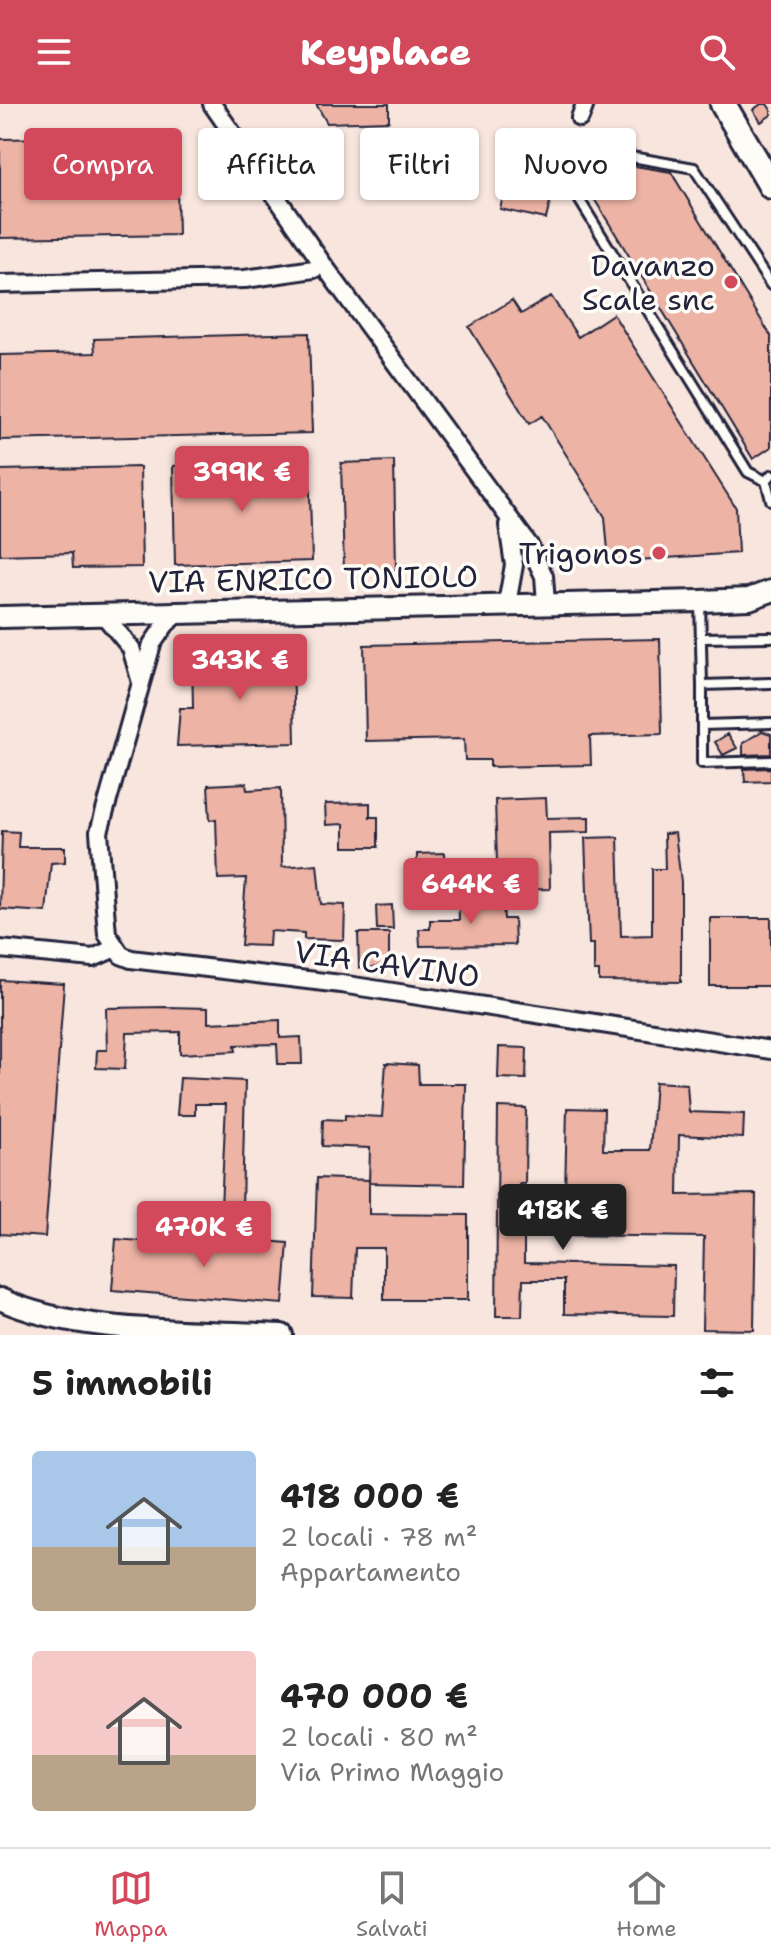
<!DOCTYPE html>
<html lang="it">
<head>
<meta charset="utf-8">
<style>
  :root { --surface:#fff; --page:#f2f2f2; --text:#222; --muted:#767676; --line:#e0e0e0; --accent:#d1495b }
  body { margin:0; font-family:"Shantell Sans",sans-serif; background:var(--page); color:var(--text); height:100vh; display:flex; flex-direction:column; font-size:30px; white-space:nowrap }
  * { box-sizing:border-box; margin:0 }
  p { font-size:26px; color:var(--muted) }
  .icon { flex:none; width:44px; height:44px; fill:none; stroke:currentColor; stroke-width:2; stroke-linecap:round; stroke-linejoin:round }
  .map { position:relative; height:1231px; overflow:hidden }
  .side { display:flex; flex-direction:column; background:var(--surface); flex:1 }
  .side>* { flex:none }
  .top-card { position:absolute; left:24px; top:24px; width:724px; height:72px; display:flex; gap:16px }
  .price { position:absolute; translate:-50% -68px; padding:0 18px; border-radius:8px; background:var(--accent); color:#fff; font-size:26px; line-height:52px; filter:drop-shadow(0 2px 4px #0008) }
  .price::after { content:''; position:absolute; left:50%; top:48px; width:24px; height:18px; margin-left:-12px; background:inherit; clip-path:polygon(0 0,100% 0,50% 100%) }
  .price.active { background:#222; color:#fff }
  ul { padding:0; list-style:none }
  li { display:flex; align-items:center; gap:24px; height:200px; padding:0 32px }
  li span { display:grid; place-items:center; flex:none; width:224px; height:160px; border-radius:8px; color:#555 }
  li>.icon { margin-inline-start:auto }
  span .icon { width:96px; height:96px; fill:#fffc; stroke-width:1 }
  li b { font-size:34px }
  h2 { display:flex; justify-content:space-between; align-items:center; height:96px; padding:0 32px; font-size:34px }
  .chip { padding:0 28px; border-radius:8px; background:var(--surface); box-shadow:0 2px 6px #0004; font-size:28px; line-height:72px }
  .chip.active { background:var(--accent); color:#fff }
  header { display:flex; justify-content:space-between; align-items:center; height:104px; padding:0 32px; background:var(--accent); color:#fff; font-size:36px; font-weight:800 }
  .tabs { display:flex; justify-content:space-around; align-items:center; height:112px; border-top:2px solid var(--line); background:var(--surface); font-size:22px; color:var(--muted) }
  .tabs a { display:grid; justify-items:center; gap:4px }
  .tabs .active { color:var(--accent) }
  .map>svg:first-child { display:block }
</style>
</head>
<body>
<header><svg class="icon" aria-label="menu" viewBox="0 0 24 24"><path d="M4 6h16M4 12h16M4 18h16"/></svg>Keyplace<svg class="icon" aria-label="search" viewBox="0 0 24 24"><circle cx="10" cy="10" r="6"/><path d="M15 15l6 6"/></svg></header>
<div class="map">
<svg width="771" height="1231" viewBox="0 0 771 1231">
  <rect width="100%" height="100%" fill="#f8e6de"/>
  <filter id="ink" filterUnits="userSpaceOnUse"><feTurbulence type="fractalNoise" baseFrequency=".0125" numOctaves="2"/><feDisplacementMap in="SourceGraphic" scale="16" xChannelSelector="R" yChannelSelector="G"/><feConvolveMatrix kernelMatrix="1 2 1 2 8 2 1 2 1" color-interpolation-filters="sRGB"/></filter>
  <g filter="url(#ink)">
    <path fill="#edb4a5" stroke="#22223b" stroke-width="2" d="M 316,0 L 389,0 L 389,17 L 327,19 Z
      M 761,0 L 767,0 L 771,6 L 771,11 L 761,18 L 753,6 Z
      M 176,32 L 178,131 L 0,134 L 0,35 Z
      M 635,62 L 671,68 L 771,232 L 771,343 L 753,355 L 590,88 Z
      M 506,80 L 552,90 L 546,115 L 500,105 Z
      M 551,192 L 578,233 L 613,210 L 736,404 L 738,449 L 609,458 L 605,413 L 542,312 L 529,320 L 469,223 L 512,196 L 521,210 Z
      M 309,229 L 312,329 L 0,336 L 0,251 L 95,249 L 94,235 Z
      M 394,357 L 396,466 L 344,467 L 341,359 Z
      M 309,358 L 312,457 L 175,461 L 173,362 Z
      M 140,363 L 142,463 L 73,464 L 72,449 L 0,451 L 0,366 Z
      M 660,535 L 662,630 L 590,632 L 591,661 L 490,663 L 490,656 L 465,656 L 464,635 L 366,637 L 364,541 Z
      M 293,551 L 295,639 L 177,642 L 180,604 L 193,604 L 192,554 Z
      M 762,627 L 771,630 L 771,650 L 743,651 L 743,639 Z
      M 728,630 L 737,644 L 723,651 L 715,638 Z
      M 771,664 L 771,677 L 745,678 L 744,665 Z
      M 246,679 L 247,686 L 281,684 L 282,763 L 317,760 L 321,800 L 345,801 L 344,836 L 304,835 L 304,829 L 270,827 L 269,842 L 241,841 L 246,774 L 218,775 L 216,715 L 210,716 L 208,681 Z
      M 546,694 L 547,714 L 589,713 L 589,728 L 549,729 L 550,785 L 506,786 L 505,758 L 497,758 L 495,696 Z
      M 370,699 L 370,713 L 378,713 L 378,743 L 344,743 L 344,720 L 326,721 L 325,700 Z
      M 2,727 L 19,728 L 18,743 L 65,743 L 65,758 L 51,759 L 46,808 L 0,805 Z
      M 675,729 L 681,778 L 681,878 L 599,877 L 599,867 L 594,867 L 594,840 L 589,840 L 585,734 L 618,733 L 621,832 L 652,831 L 652,765 L 665,765 L 664,730 Z
      M 445,749 L 446,779 L 417,780 L 417,750 Z
      M 458,783 L 474,783 L 475,802 L 503,800 L 504,815 L 514,815 L 515,841 L 420,842 L 419,825 L 430,825 L 430,816 L 459,816 Z
      M 392,801 L 393,825 L 377,825 L 376,802 Z
      M 710,814 L 771,814 L 771,882 L 710,882 Z
      M 358,829 L 389,829 L 389,863 L 359,864 Z
      M 0,876 L 64,880 L 45,1133 L 0,1130 Z
      M 167,903 L 208,904 L 208,919 L 280,916 L 280,934 L 301,933 L 302,960 L 278,960 L 277,940 L 235,941 L 236,947 L 180,950 L 180,928 L 127,929 L 125,965 L 96,964 L 97,946 L 107,946 L 106,904 Z
      M 499,943 L 527,944 L 526,975 L 498,974 Z
      M 386,959 L 418,961 L 419,980 L 466,980 L 464,1081 L 369,1079 L 370,1044 L 322,1042 L 323,1015 L 345,1016 L 345,1011 L 382,1013 Z
      M 180,974 L 245,977 L 242,1104 L 221,1103 L 226,1000 L 195,1000 L 195,1011 L 177,1011 Z
      M 655,978 L 687,980 L 689,1008 L 744,1010 L 743,1034 L 679,1031 L 678,1091 L 756,1090 L 754,1226 L 702,1225 L 704,1133 L 564,1131 L 567,1004 L 604,1005 L 603,1046 L 650,1046 Z
      M 498,1003 L 526,1004 L 525,1080 L 519,1080 L 519,1111 L 524,1111 L 524,1159 L 674,1162 L 673,1212 L 564,1210 L 564,1176 L 523,1176 L 522,1212 L 496,1212 Z
      M 317,1074 L 369,1076 L 369,1110 L 468,1111 L 468,1196 L 384,1196 L 384,1144 L 355,1144 L 353,1194 L 313,1193 Z
      M 202,1132 L 288,1139 L 283,1200 L 112,1186 L 116,1135 L 201,1142 Z"/>
    <g fill="none" stroke-linecap="round" stroke-linejoin="round">
      <g stroke="#22223b" stroke-width="14">
        <path id="service" d="M 771,371 L 766,377 L 771,396
          M 766,377 L 748,368 L 572,84 L 626,52 L 694,64 L 771,181
          M 700,498 L 702,581 L 771,579
          M 701,534 L 771,533
          M 702,581 L 702,621 L 771,619
          M 702,621 L 702,659 L 771,657"/>
      </g>
      <g stroke="#22223b" stroke-width="22">
        <path id="minor" d="M 212,0 L 322,159 L 529,441 L 544,472 L 546,499
          M 580,14 L 585,0
          M 0,180 L 245,175 L 314,165 L 322,159
          M 507,500 L 514,461 L 508,421
          M 179,508 L 166,520 L 152,540 L 99,728 L 107,830 L 121,851 L 131,855 L 341,880 L 771,946
          M 102,509 L 131,544 L 140,575
          M 0,845 L 93,854 L 115,844"/>
      </g>
      <g stroke="#22223b" stroke-width="26">
        <path id="tertiary" d="M 0,513 L 700,497 L 749,495 L 771,487
          M 0,1195 C 77,1231 196,1226 282,1231"/>
      </g>
      <g stroke="#22223b" stroke-width="30">
        <path id="secondary" d="M 723,0 L 771,82"/>
      </g>
      <use href="#service" stroke="#fdfcf7" stroke-width="8"/>
      <use href="#minor" stroke="#fdfcf7" stroke-width="16"/>
      <use href="#tertiary" stroke="#fdfcf7" stroke-width="20"/>
      <use href="#secondary" stroke="#fdfcf7" stroke-width="24"/>
    </g>
  </g>
  <g fill="#d1495b" stroke="#fdfcf7" stroke-width="3">
    <circle cx="731" cy="178" r="8"/>
    <circle cx="659" cy="449" r="8"/>
  </g>
  <g text-anchor="middle" dominant-baseline="central" stroke-width="7" stroke-linejoin="round" paint-order="stroke">
    <g font-size="30" fill="#22223b" stroke="#fdfcf7" text-anchor="end">
      <text x="715" y="161">Davanzo<tspan x="715" dy="34">Scale snc</tspan></text>
      <text x="643" y="449">Trigonos</text>
    </g>
    <g font-size="30" fill="#22223b" stroke="#fdfcf7">
      <text transform="translate(313 475) rotate(-1)">VIA ENRICO TONIOLO</text>
      <text transform="translate(387 860) rotate(8)">VIA CAVINO</text>
    </g>
  </g>
</svg>
<b class="price" style="left:242px;top:410px">399K €</b>
<b class="price" style="left:240px;top:598px">343K €</b>
<b class="price" style="left:471px;top:822px">644K €</b>
<b class="price active" style="left:563px;top:1148px">418K €</b>
<b class="price" style="left:204px;top:1165px">470K €</b>
<div class="top-card">
<a class="chip active">Compra</a>
<a class="chip">Affitta</a>
<a class="chip">Filtri</a>
<a class="chip">Nuovo</a>
</div>
</div>
<section class="side">
<h2>5 immobili<svg class="icon" aria-label="filters" viewBox="0 0 24 24"><path d="M4 7h16M4 17h16"/><circle cx="9" cy="7" r="2"/><circle cx="15" cy="17" r="2"/></svg></h2>
<ul>
<li><span style="background:linear-gradient(#a9c7e8 60%,#b9a48a 0)"><svg class="icon" aria-label="home" viewBox="0 0 24 24"><path d="M3 11l9-7 9 7M6 9v11h12V9"/></svg></span><div><b>418 000 €</b><p>2 locali · 78 m²</p><p>Appartamento</p></div></li>
<li><span style="background:linear-gradient(#f6c9c9 65%,#b9a48a 0)"><svg class="icon" aria-label="home" viewBox="0 0 24 24"><path d="M3 11l9-7 9 7M6 9v11h12V9"/></svg></span><div><b>470 000 €</b><p>2 locali · 80 m²</p><p>Via Primo Maggio</p></div></li>
</ul>
</section>
<nav class="tabs">
<a class="active"><svg class="icon" aria-label="map" viewBox="0 0 24 24"><path d="M3 6l6-2 6 2 6-2v14l-6 2-6-2-6 2zM9 4v14M15 6v14"/></svg>Mappa</a>
<a><svg class="icon" aria-label="saved" viewBox="0 0 24 24"><path d="M7 4h10v16l-5-4-5 4z"/></svg>Salvati</a>
<a><svg class="icon" aria-label="home" viewBox="0 0 24 24"><path d="M3 11l9-7 9 7M6 9v11h12V9"/></svg>Home</a>
</nav>
</body>
</html>
